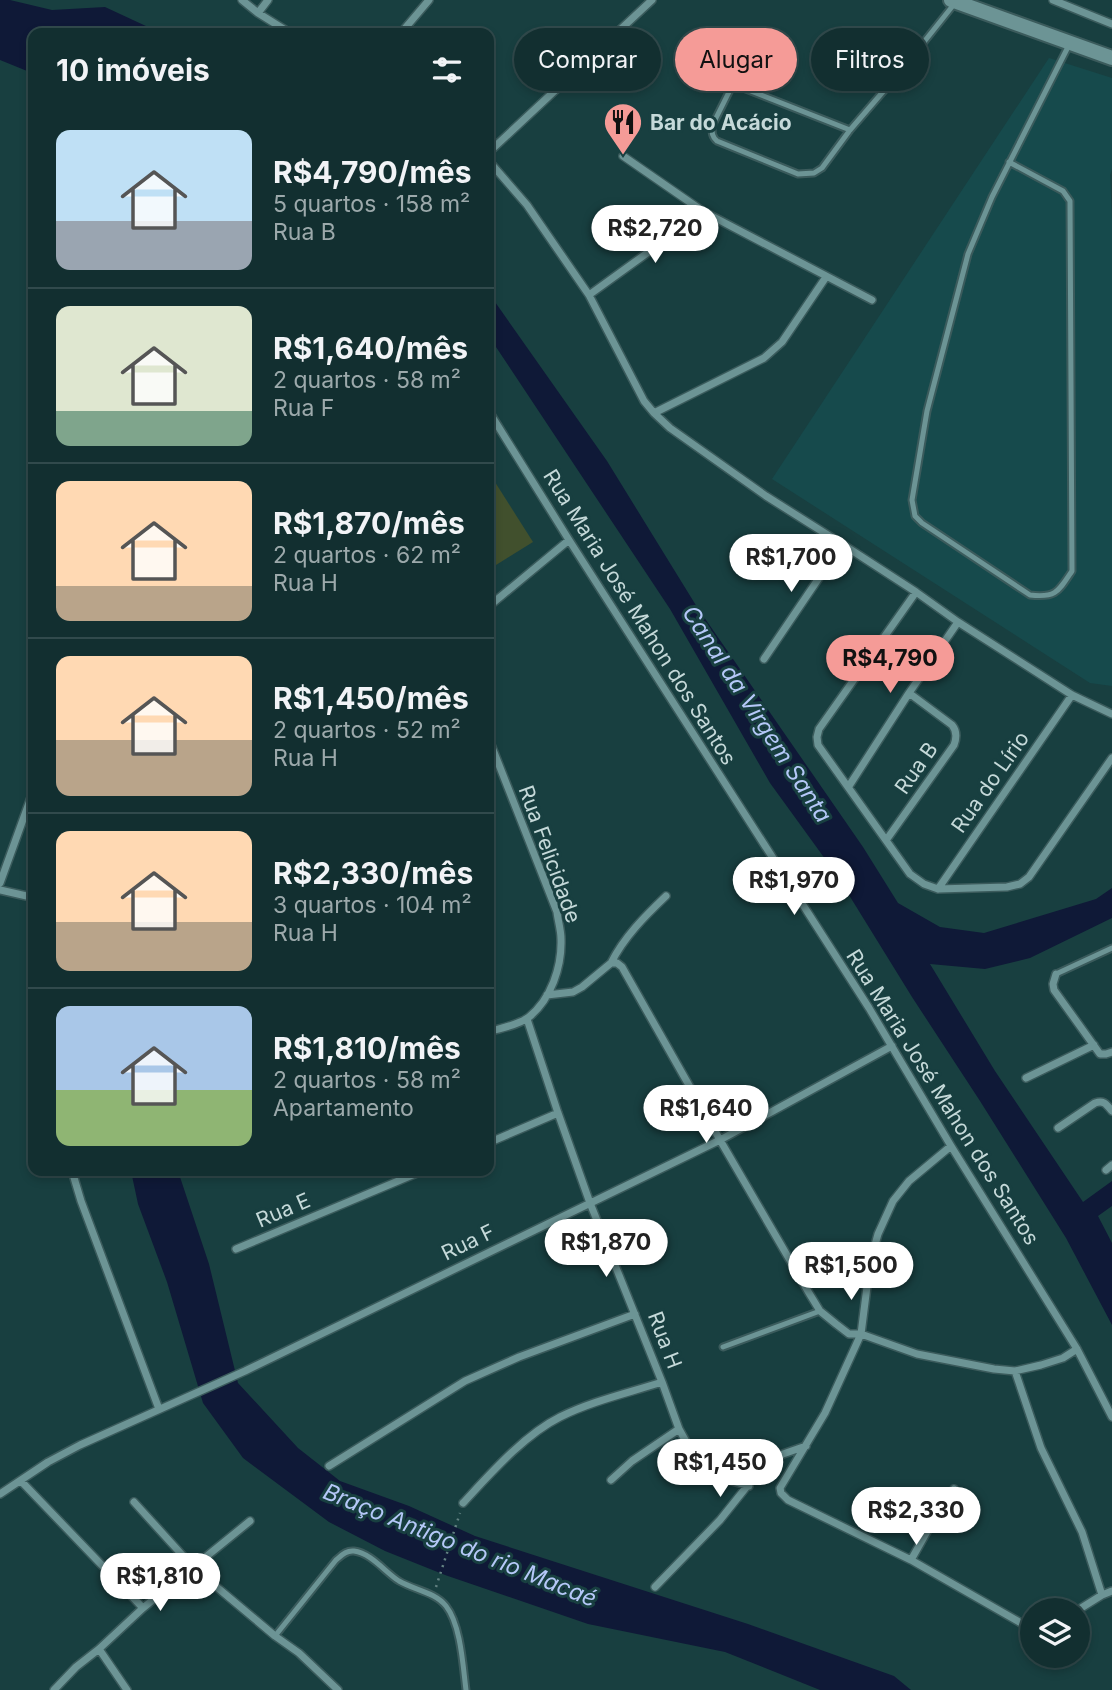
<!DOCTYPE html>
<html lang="pt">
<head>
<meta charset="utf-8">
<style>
  :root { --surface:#122f30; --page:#1f3b3c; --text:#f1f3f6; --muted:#9ca9ab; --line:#314a4c; --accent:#f59b97 }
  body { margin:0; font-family:Inter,sans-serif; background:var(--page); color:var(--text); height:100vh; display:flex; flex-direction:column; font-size:26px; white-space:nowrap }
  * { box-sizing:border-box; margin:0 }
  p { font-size:23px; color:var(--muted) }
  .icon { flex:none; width:38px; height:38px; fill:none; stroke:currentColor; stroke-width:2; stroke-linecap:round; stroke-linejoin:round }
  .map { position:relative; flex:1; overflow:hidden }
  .sheet { position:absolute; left:28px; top:28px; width:466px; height:1148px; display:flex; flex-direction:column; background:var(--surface); border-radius:14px; box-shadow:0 4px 10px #0003,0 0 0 2px var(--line) }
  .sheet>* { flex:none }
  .guide { position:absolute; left:514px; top:28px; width:492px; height:63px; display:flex; gap:14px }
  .fabs { position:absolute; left:1020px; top:1598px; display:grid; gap:14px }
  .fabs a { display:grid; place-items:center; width:70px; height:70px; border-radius:50%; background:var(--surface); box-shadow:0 4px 10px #0003,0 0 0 2px var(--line); font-size:35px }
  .price { position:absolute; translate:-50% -60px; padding:0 16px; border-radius:24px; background:#fff; color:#222; font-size:23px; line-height:46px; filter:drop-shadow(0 2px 4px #0008) }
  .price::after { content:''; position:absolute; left:50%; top:42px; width:21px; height:16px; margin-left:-10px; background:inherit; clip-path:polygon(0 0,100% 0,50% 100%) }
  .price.current { background:var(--accent); color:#111 }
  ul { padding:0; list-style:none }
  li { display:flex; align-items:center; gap:21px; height:175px; padding:0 28px }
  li+li { border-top:2px solid var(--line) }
  li span { display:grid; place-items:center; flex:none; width:196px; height:140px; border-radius:14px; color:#555 }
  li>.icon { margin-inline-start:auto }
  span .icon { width:84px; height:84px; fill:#fffc; stroke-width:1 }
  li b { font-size:30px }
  h2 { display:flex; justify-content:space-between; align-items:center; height:84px; padding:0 28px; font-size:30px }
  .tag { padding:0 24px; border-radius:32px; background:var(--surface); box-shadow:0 4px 10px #0003,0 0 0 2px var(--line); font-size:24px; line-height:63px }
  .tag.current { background:var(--accent); color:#111 }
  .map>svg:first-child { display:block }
</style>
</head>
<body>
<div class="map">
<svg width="1112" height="1690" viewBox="0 0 1112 1690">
  <rect width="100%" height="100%" fill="#183f40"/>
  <path fill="#164a4c" d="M 1049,58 L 1112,78 L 1112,169 L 1110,175 L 1112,218 L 1112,686 L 1090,683 L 772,479 Z"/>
  <path fill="#41502d" d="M 488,471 L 533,542 L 488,570 Z"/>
  <path fill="#0f1937" d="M 0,0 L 10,0 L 52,10 L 105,7 L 161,33 L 33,33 L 32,73 L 0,60 Z
    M 488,292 L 607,461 L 697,607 L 863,847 L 898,903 L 940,927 L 984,933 L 1096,899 L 1112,888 L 1112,918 L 1030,958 L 985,969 L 930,964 L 995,1071 L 1083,1202 L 1112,1181 L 1112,1206 L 1098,1216 L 1112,1243 L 1112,1325 L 1066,1238 L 980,1101 L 912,997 L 836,874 L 770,783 L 670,609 L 488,335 Z
    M 131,1171 L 178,1171 L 209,1264 L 238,1383 L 298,1448 L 340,1481 L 409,1506 L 475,1536 L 748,1624 L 894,1676 L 911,1690 L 820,1690 L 725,1652 L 588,1624 L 445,1575 L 385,1551 L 329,1522 L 243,1458 L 203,1403 L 167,1282 L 138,1204 Z"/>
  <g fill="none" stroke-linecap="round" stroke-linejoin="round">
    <g stroke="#3b5b5c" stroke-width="9">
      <path id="service" d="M 850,130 L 733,84 L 712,126 C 712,133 712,137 717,141 L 798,174 L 814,173 L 822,168 L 850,130 L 900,72 L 955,3
        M 1009,162 L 1063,191 L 1070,201 L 1072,571 C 1058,592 1056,598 1030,595 L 922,523 L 915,516 L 912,500 L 927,411 L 968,254 L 992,197 L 1070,43
        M 1056,974 L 1112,948
        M 723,1347 L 820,1311
        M 275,1636 L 336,1560 C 341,1556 346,1550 354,1551 C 371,1553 385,1572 399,1581 C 414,1590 435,1592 446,1606 C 461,1625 463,1667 466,1690"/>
    </g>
    <g stroke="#3b5b5c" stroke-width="10">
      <path id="minor" d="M 242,0 L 258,13 L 290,33
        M 1053,0 L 1112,24
        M 258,13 L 268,0
        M 401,33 L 429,0
        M 488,153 L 652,0
        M 623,156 L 704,212 L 872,300
        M 488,160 L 527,205 L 589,295 L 644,401 L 654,413 L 670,428 L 766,496 L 842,544 L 916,592 L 958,622 L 1072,695 L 1112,714
        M 589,295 L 704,212
        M 488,410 L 569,540 L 869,1008 L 951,1146 L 1077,1349 L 1112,1417
        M 654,413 L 764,358 L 782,342 L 826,277
        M 916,592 L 819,729 L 817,737 L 818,745 L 910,874 L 924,884 L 938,889 L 1007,887 L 1020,884 L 1029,877 L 1112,758
        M 488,607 L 569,540
        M 764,659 L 842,544
        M 488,737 L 557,912 C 558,921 561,930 561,939 C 562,967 551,999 529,1017 C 519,1025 501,1028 488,1032
        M 849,786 L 909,693 L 958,622
        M 887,839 L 954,745 C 957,737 957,731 952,725 L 909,693
        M 0,883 L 33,792
        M 938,889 L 1072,695
        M 0,890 L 31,897 L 33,899
        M 611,963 C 624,937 645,916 666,896
        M 1056,974 L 1053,984 L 1054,990 L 1100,1054 L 1106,1054 L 1112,1052
        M 547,995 L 573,992 L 582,987 L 611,963 L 617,963 L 622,967 L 720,1140 L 809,1293 L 820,1311 L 836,1324 L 849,1334 L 861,1334 L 917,1354 L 994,1369 L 1015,1371 L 1041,1365 L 1063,1358 L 1077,1349
        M 527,1019 L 558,1113 L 590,1203 L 662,1382 L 679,1429 L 689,1447 L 710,1469 L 729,1480 L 749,1486
        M 1026,1078 L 1094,1045
        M 1058,1128 L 1095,1103 C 1104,1100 1106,1104 1112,1111
        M 488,1143 L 558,1113
        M 951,1146 L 909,1181 L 893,1201 L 878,1234 L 870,1263 L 861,1334 L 825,1413 L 780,1488 L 781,1493 L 788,1500 L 911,1560 L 1021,1623 L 1032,1627
        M 1106,1170 L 1112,1165
        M 72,1171 L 81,1201 L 159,1409
        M 236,1249 L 422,1171
        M 1015,1371 L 1041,1448 L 1082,1532 L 1102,1595
        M 329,1466 L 465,1381 L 519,1357 L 635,1314
        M 611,1480 L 632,1461 L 679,1429
        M 21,1481 L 143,1608
        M 0,1494 L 48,1462 L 80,1445 L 245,1371 L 720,1140 L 892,1046
        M 134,1502 L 194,1568 L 275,1636 L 299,1653 L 338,1690
        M 463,1503 C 490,1474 524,1435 560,1417 C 592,1401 628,1393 662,1382
        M 911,1560 L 933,1521 L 954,1489
        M 655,1587 L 720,1520 L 760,1470 L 783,1454 L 806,1446
        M 1078,1610 L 1102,1595 L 1112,1591
        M 99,1649 L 127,1690
        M 54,1690 L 76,1667 L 99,1649 L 143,1608 L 250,1521"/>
    </g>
    <g stroke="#3b5b5c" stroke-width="18">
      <path id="secondary" d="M 951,0 L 1112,58"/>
    </g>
    <path stroke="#638282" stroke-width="2.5" stroke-dasharray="2 5" stroke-linecap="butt" d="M 436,1587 L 460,1513"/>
    <use href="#service" stroke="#6c9495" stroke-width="5"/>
    <use href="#minor" stroke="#6c9495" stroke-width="7"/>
    <use href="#secondary" stroke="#6c9495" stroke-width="14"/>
  </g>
  <defs>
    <g id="restaurant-pin" transform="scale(2.0125)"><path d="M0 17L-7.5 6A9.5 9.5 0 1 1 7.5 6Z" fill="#f59b97" stroke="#183f40"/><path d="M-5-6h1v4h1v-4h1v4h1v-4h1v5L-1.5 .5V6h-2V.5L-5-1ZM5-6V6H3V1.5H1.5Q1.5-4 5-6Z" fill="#111"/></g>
  </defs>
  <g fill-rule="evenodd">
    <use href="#restaurant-pin" x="623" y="122"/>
  </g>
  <g text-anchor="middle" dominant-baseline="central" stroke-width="6" stroke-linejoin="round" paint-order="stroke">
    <g font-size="21" font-weight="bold" fill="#c5d9d9" stroke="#183f40" text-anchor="start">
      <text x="650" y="122">Bar do Acácio</text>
    </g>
    <g font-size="21" fill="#c5d9d9" stroke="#183f40">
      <text transform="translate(640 617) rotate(58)">Rua Maria José Mahon dos Santos</text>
      <text transform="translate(916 768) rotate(-55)">Rua B</text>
      <text transform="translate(990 782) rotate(-55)">Rua do Lírio</text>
      <text transform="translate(550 854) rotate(70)">Rua Felicidade</text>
      <text transform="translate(943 1097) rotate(58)">Rua Maria José Mahon dos Santos</text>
      <text transform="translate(283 1210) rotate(-23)">Rua E</text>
      <text transform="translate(468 1242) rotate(-26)">Rua F</text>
      <text transform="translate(665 1340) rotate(69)">Rua H</text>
    </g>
    <g font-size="23" font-style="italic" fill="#b5c8f8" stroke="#183f40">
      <text transform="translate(757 714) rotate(57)">Canal da Virgem Santa</text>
      <text transform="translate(460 1545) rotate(22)">Braço Antigo do rio Macaé</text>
    </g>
  </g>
</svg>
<div class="fabs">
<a><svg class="icon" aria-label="layers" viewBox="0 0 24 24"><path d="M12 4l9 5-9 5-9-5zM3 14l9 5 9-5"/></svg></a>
</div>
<b class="price" style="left:655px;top:265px">R$2,720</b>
<b class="price" style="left:791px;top:594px">R$1,700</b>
<b class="price current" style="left:890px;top:695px">R$4,790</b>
<b class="price" style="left:794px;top:917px">R$1,970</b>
<b class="price" style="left:706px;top:1145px">R$1,640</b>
<b class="price" style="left:606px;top:1279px">R$1,870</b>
<b class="price" style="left:851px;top:1302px">R$1,500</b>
<b class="price" style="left:720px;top:1499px">R$1,450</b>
<b class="price" style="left:916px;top:1547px">R$2,330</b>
<b class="price" style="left:160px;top:1613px">R$1,810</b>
<div class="guide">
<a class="tag">Comprar</a>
<a class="tag current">Alugar</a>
<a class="tag">Filtros</a>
</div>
<section class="sheet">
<h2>10 imóveis<svg class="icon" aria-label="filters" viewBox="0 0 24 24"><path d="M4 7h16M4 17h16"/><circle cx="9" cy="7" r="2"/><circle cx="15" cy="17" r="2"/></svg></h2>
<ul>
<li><span style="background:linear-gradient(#bfe0f5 65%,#9aa5b1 0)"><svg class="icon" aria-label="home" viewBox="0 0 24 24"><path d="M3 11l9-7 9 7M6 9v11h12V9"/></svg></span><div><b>R$4,790/mês</b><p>5 quartos · 158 m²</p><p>Rua B</p></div></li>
<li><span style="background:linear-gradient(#dfe7d0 75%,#7fa58c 0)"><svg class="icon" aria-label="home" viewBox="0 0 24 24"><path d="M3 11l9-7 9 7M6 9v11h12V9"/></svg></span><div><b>R$1,640/mês</b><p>2 quartos · 58 m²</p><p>Rua F</p></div></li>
<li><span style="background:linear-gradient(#ffd9b3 75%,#b9a48a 0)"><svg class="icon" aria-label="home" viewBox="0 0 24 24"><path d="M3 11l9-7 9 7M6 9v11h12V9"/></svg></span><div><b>R$1,870/mês</b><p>2 quartos · 62 m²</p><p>Rua H</p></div></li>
<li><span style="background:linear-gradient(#ffd9b3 60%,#b9a48a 0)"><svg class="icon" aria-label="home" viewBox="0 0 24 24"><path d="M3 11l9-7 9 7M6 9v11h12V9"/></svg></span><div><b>R$1,450/mês</b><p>2 quartos · 52 m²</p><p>Rua H</p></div></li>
<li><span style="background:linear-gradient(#ffd9b3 65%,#b9a48a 0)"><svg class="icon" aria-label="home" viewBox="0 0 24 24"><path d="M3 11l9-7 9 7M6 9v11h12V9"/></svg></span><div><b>R$2,330/mês</b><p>3 quartos · 104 m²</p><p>Rua H</p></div></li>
<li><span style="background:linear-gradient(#a9c7e8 60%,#8fb573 0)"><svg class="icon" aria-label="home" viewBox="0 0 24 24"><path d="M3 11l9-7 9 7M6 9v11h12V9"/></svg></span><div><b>R$1,810/mês</b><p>2 quartos · 58 m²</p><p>Apartamento</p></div></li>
</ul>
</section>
</div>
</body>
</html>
